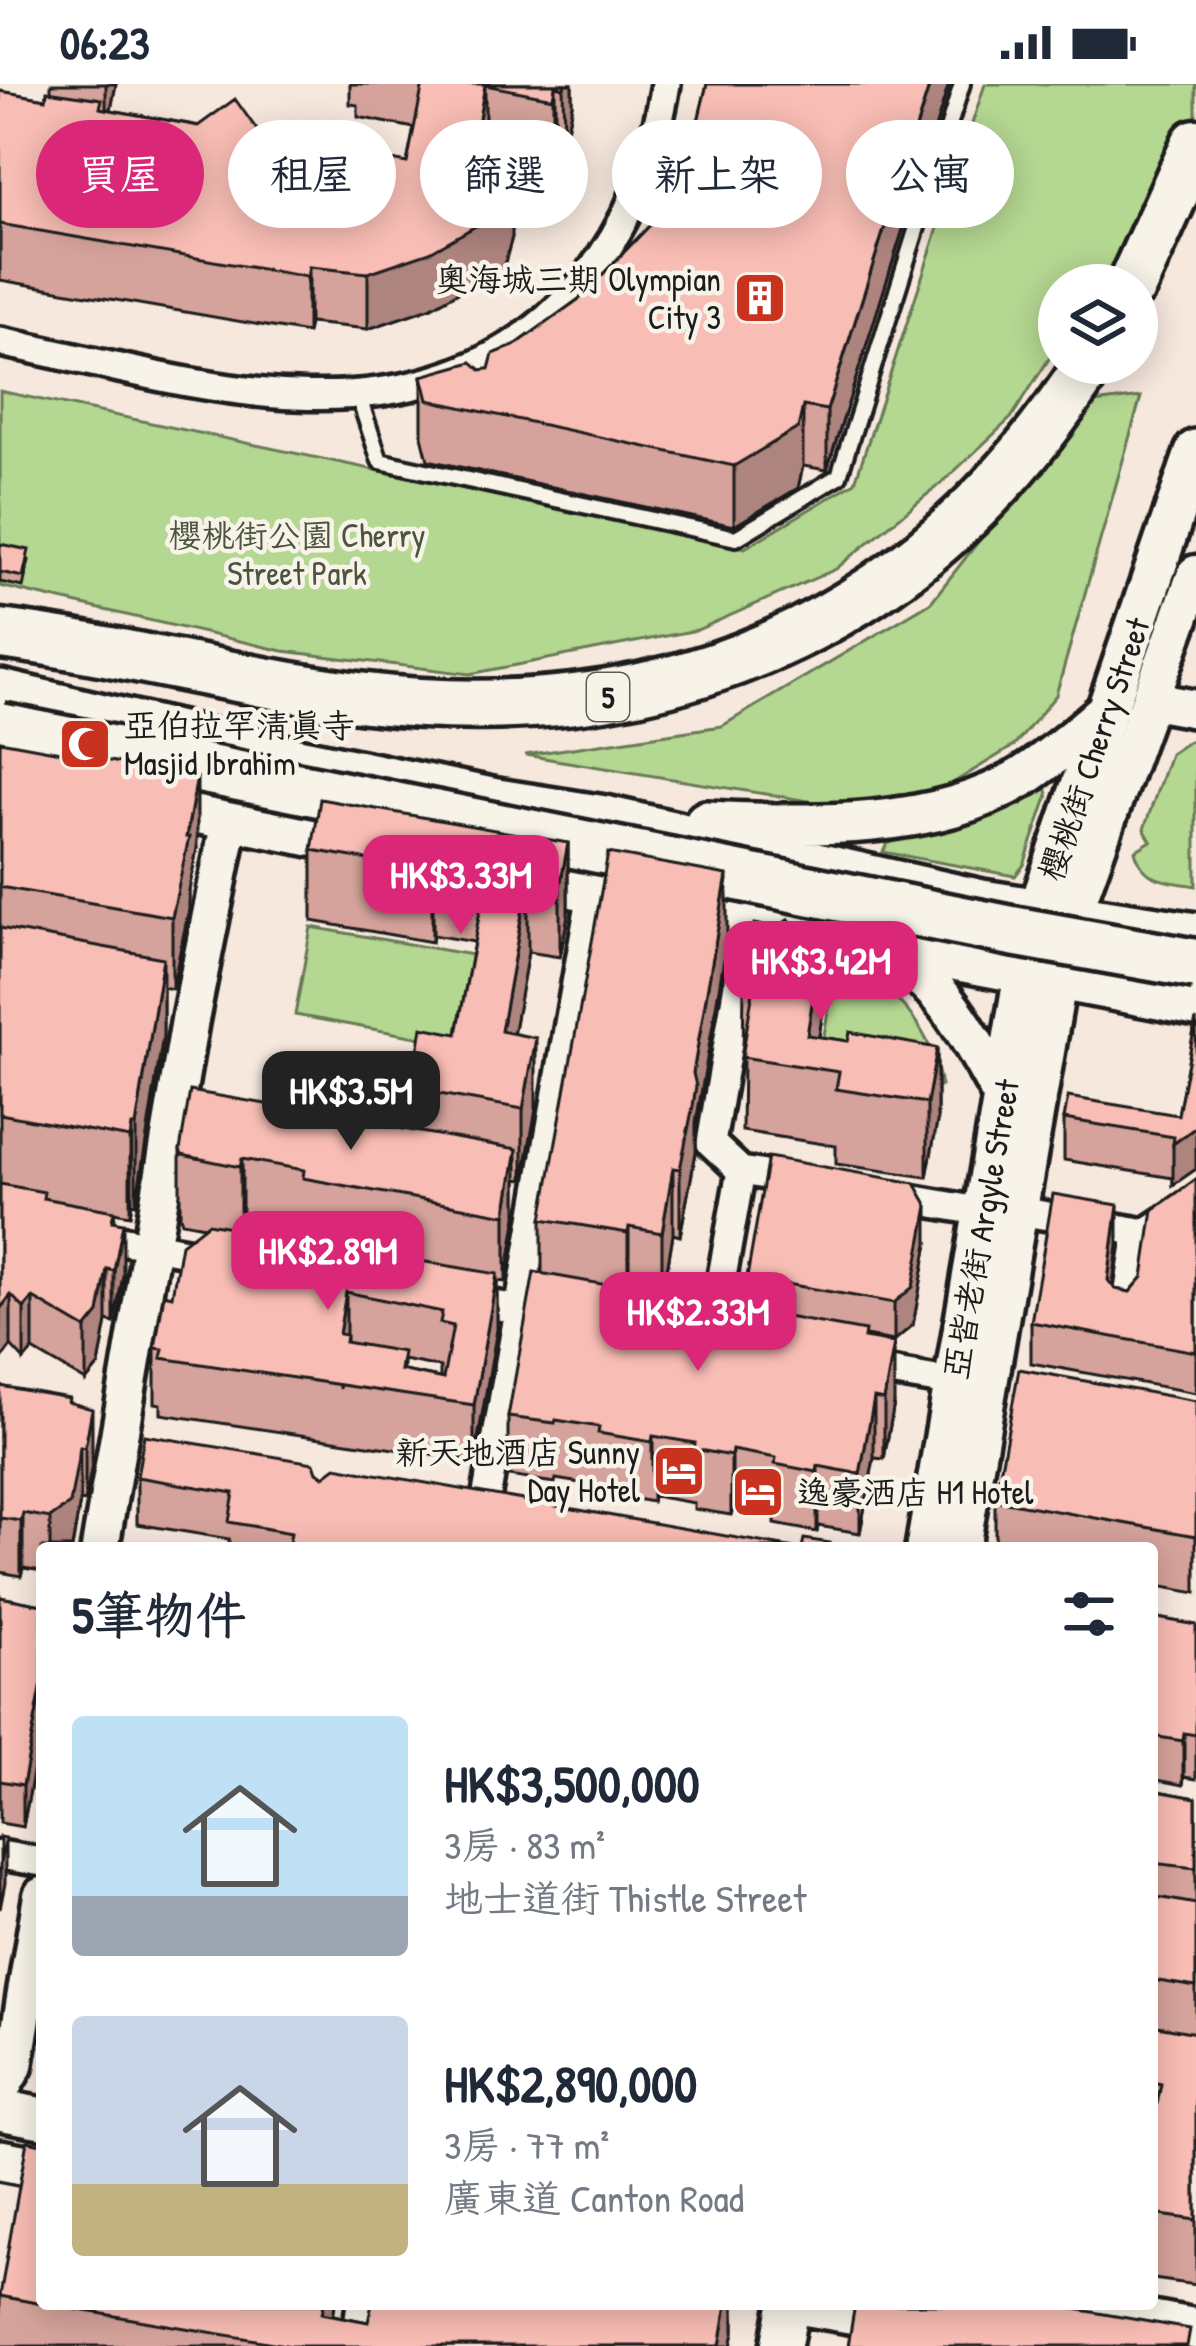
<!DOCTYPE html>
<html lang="zh-TW">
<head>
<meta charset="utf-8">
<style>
  :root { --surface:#fff; --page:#f6f6f7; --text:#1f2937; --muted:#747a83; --accent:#db2777 }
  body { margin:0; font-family:"Patrick Hand","LXGW WenKai TC",sans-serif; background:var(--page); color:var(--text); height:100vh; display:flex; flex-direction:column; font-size:45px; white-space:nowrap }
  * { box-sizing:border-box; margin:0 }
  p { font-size:39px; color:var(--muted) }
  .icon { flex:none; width:66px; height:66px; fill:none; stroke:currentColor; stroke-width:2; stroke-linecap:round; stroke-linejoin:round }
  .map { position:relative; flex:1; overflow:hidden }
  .details { position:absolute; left:36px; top:1458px; width:1122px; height:768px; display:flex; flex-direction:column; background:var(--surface); border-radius:12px; box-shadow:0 6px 30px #0003 }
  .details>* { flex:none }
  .guide { position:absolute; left:36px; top:36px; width:1125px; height:108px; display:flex; gap:24px }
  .controls { position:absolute; left:1038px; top:180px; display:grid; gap:24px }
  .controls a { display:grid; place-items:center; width:120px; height:120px; border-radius:50%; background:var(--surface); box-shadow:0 6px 30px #0003; font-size:60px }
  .price { position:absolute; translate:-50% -102px; padding:0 27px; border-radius:24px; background:var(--accent); color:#fff; font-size:39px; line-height:78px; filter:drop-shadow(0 3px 6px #0008) }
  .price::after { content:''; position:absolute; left:50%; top:72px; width:36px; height:27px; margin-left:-18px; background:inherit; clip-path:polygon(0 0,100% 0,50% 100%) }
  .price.current { background:#222; color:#fff }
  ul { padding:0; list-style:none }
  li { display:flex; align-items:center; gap:36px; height:300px; padding:0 36px }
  li span { display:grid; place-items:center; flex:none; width:336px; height:240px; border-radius:12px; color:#555 }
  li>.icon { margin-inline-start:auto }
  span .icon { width:144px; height:144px; fill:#fffc; stroke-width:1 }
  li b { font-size:51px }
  h2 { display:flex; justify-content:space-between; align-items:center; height:144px; padding:0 36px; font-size:51px }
  .pill { padding:0 42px; border-radius:54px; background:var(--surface); box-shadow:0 6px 30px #0003; font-size:42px; line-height:108px }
  .pill.current { background:var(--accent); color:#fff }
  .status { display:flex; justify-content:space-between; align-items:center; height:84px; padding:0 60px; background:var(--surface); direction:ltr }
  .status svg { height:33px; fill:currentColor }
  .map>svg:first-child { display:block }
</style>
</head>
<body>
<div class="status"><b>06:23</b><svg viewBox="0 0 49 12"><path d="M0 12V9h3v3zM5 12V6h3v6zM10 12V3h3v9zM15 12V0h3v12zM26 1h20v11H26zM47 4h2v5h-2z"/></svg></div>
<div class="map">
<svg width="1196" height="2262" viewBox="0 0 1196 2262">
  <rect width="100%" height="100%" fill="#f7e8de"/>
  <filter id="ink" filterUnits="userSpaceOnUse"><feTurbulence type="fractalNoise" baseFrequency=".00833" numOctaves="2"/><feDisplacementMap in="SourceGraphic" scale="24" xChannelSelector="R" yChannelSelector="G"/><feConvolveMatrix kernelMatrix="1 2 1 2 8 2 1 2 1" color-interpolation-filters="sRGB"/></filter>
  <g filter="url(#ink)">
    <path fill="#b4d791" stroke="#687a56" stroke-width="3" d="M 985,0 L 1196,0 L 1196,79 L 1153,204 L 1100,187 L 1091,201 L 1059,201 L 1059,259 L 1011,334 L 946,395 L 836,485 L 697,546 L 470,590 L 283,567 L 0,502 L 0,307 L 745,464 L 855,398 Z
      M 1141,313 L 1056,611 L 1015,661 L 943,705 L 833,721 L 525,671 L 722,642 L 931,518 L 1086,320 Z
      M 1189,657 L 1196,659 L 1196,802 C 1168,797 1143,799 1135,767 L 1151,757 L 1144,745 L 1170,670 Z
      M 1038,705 L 1047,706 L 1048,711 L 1024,781 L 1015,792 L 883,768 L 887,760 Z
      M 311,843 L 472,871 L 450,998 L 428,955 L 295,931 Z
      M 835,885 C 893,893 932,946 941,1002 L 921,1005 L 818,988 Z"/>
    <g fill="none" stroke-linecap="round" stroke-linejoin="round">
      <g stroke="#1c1c1c" stroke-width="22">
        <path id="lane" d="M 358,311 L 380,377 L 736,454 L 839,392 L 962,0"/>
      </g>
      <g stroke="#1c1c1c" stroke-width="36">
        <path id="street" d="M 0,258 C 97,277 198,307 296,311 C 505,321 633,201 666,0
          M 741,1087 L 802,1097
          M 741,1087 L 711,1059 L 745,859
          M 893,1112 L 984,1128
          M 1019,1127 L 1146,1149 L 1196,1116
          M 87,1150 L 214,1173
          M 465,1216 L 563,1233
          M 1125,1232 L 1138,1148
          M 711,1254 L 741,1087
          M 861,1283 L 954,1299
          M 485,1421 L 592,808
          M 0,1771 L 42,1778
          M 355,2262 L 361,2220"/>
      </g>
      <g stroke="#1c1c1c" stroke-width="45">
        <path id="secondary" d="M 1152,617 L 1196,625
          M 1072,832 L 1196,490
          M 100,1464 L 190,936 L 236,706
          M 961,1464 L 1058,897
          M 0,2006 L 14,1982 L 42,1812"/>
      </g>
      <g stroke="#1c1c1c" stroke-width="48">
        <path id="primary" d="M 0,606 L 245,663 L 497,715 L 605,732 L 982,816 L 1196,849
          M 146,719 L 365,763
          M 706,737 C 808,742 934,748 1024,692 C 1053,673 1078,651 1104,629
          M 517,793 L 1196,922
          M 888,871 C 947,900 971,957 1003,1012
          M 926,1464 L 1020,914 L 1038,827 L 1196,366
          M 0,2026 L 42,2034
          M 0,2076 L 42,2084
          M 798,2220 L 902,2238
          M 1060,2220 L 1196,2245
          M 781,2262 L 789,2220"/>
      </g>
      <g stroke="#1c1c1c" stroke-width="57">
        <path id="highway" d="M 1132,201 L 1196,60
          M 0,550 C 120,565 238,598 358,613 C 665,652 922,543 1090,279"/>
      </g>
      <use href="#lane" stroke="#f7f3e8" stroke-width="14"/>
      <use href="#street" stroke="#f7f3e8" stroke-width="27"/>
      <use href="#secondary" stroke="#f7f3e8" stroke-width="36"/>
      <use href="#primary" stroke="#f7f3e8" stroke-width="39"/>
      <use href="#highway" stroke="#f7f3e8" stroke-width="48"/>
      <g stroke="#1c1c1c" stroke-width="57" stroke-linecap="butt">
        <path id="highway-bridge" d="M 0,644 L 1012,847 L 1196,880"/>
      </g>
      <use href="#highway-bridge" stroke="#f7f3e8" stroke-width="48"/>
    </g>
    <path fill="#d5a39b" stroke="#1c1c1c" stroke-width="3" fill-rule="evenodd" d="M 51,0 L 116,0 L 111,26 L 407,79 L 414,44 L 358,33 L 358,21 L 350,20 L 350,0 L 572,0 L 572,20 L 564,60 L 555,58 L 553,70 L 485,58 L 479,91 L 512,153 L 504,182 L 430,224 L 368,245 L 309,239 L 307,249 L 0,196 L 0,7 L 46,15 L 51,7 Z
      M 707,0 L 949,0 L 827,386 L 803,382 L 798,404 L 734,442 L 428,376 L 422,352 L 422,292 L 489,285 L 514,262 L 579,215 L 656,135 L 694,54 Z
      M 0,460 L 29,476 L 23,503 L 0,498 Z
      M 0,657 L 197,764 L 189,806 L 189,825 L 172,905 L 163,903 L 163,952 L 136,1120 L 132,1119 L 130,1131 L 114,1128 L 123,1191 L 114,1239 L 107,1237 L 99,1281 L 86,1297 L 33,1266 L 24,1276 L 11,1262 L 0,1277 Z
      M 568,759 L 568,831 L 560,873 L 528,868 L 513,950 L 536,1025 L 523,1096 L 517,1095 L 517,1132 L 506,1198 L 497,1197 L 497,1245 L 474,1377 L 161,1330 L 161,1320 L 155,1319 L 155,1264 L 172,1212 L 204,1142 L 182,1138 L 180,1132 L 180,1066 L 272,1027 L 323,1036 L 412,1046 L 412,1005 L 457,950 L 474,858 L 433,851 L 432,858 L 312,837 L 312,766 ZM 242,1141 L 298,1151 L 297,1155 L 241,1145 ZM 403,1276 L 440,1283 L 440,1294 L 403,1287 Z
      M 797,847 L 823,926 L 819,953 L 848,957 L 937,964 L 937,1038 L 927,1093 L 836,1080 L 836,1062 L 742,1047 L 744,900 Z
      M 727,858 L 696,1039 L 696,1068 L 680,1152 L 673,1150 L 663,1211 L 747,1226 L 747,1193 L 928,1159 L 913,1241 L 894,1257 L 865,1252 L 894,1319 L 884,1375 L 874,1374 L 860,1449 L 818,1442 L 817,1448 L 775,1440 L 775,1434 L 732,1426 L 731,1431 L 694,1425 L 694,1419 L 653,1412 L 652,1418 L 598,1408 L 598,1402 L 556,1395 L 555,1399 L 508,1392 L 508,1333 L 542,1189 L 542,1135 Z
      M 1196,936 L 1196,1085 L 1173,1101 L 1173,1094 L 1064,1076 L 1064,1035 L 1178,1031 Z
      M 1196,1095 L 1196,1309 L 1031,1279 L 1031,1238 L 1118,1162 L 1112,1202 L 1115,1205 L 1130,1208 L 1143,1193 Z
      M 0,1302 L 69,1318 L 92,1380 L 85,1418 L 80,1417 L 72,1464 L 42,1464 L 42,1487 L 23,1484 L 21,1492 L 0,1488 Z
      M 1196,1317 L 1196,1509 L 1152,1501 L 1152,1464 L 995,1464 L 995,1416 Z
      M 317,1388 L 324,1392 L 794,1464 L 229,1464 L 229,1455 L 137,1440 L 137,1393 Z
      M 0,1507 L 0,1513 L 42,1521 L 42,1641 L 23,1743 L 0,1739 Z
      M 1152,1533 L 1196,1541 L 1196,1695 L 1184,1693 L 1183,1701 L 1152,1695 Z
      M 1152,1706 L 1196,1714 L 1196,2201 L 1153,2195 L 1152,2200 Z
      M 0,2211 L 42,2220 L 335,2220 L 333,2231 L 368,2238 L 734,2220 L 734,2248 L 731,2262 L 0,2262 Z"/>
    <path fill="#ae847e" stroke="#1c1c1c" stroke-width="3" d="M 106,0 L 116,0 L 106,49 Z
      M 563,0 L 572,0 L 572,20 L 564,60 Z
      M 930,0 L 949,0 L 827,386 L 827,326 Z
      M 485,1 L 485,58 L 469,146 L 469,90 Z
      M 555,2 L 555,58 L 553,70 L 553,14 Z
      M 512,97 L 512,153 L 504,182 L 430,224 L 368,245 L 368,189 Z
      M 309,183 L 309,239 L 307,249 L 307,193 Z
      M 803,322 L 803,382 L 798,404 L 734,442 L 734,382 Z
      M 197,693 L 197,764 L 189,806 L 189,825 L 172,905 L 172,833 Z
      M 568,759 L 568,831 L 560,873 L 560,802 Z
      M 433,780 L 433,851 L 432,858 L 432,787 Z
      M 727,791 L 727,858 L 696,1039 L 696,1068 L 680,1152 L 680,1085 L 693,989 Z
      M 528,796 L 528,868 L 501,1019 L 501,947 Z
      M 823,851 L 823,926 L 814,984 L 807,951 Z
      M 163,874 L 163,952 L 136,1120 L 136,1042 Z
      M 536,954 L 536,1025 L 523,1096 L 523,1025 Z
      M 937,964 L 937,1038 L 927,1093 L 927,1019 Z
      M 132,1042 L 132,1119 L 130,1131 L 130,1054 Z
      M 1196,1043 L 1196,1085 L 1173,1101 L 1173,1060 Z
      M 517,1065 L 517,1132 L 506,1198 L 506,1131 Z
      M 242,1075 L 242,1141 L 240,1150 L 240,1083 Z
      M 673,1084 L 673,1150 L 662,1215 L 662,1149 Z
      M 1118,1121 L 1118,1162 L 1108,1237 L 1108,1196 Z
      M 928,1122 L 928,1159 L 913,1241 L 894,1257 L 894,1219 Z
      M 123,1139 L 123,1191 L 114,1239 L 114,1187 Z
      M 629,1143 L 629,1210 L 628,1216 L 628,1149 Z
      M 107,1185 L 107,1237 L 99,1281 L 86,1297 L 86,1245 Z
      M 497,1190 L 497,1245 L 474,1377 L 474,1321 Z
      M 346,1208 L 346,1302 L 345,1271 L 339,1305 L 339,1250 Z
      M 11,1211 L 11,1262 L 0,1277 L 0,1225 Z
      M 33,1214 L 33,1266 L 24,1276 L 24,1224 Z
      M 894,1259 L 894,1319 L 884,1375 L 884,1316 Z
      M 874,1314 L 874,1374 L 860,1449 L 860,1390 Z
      M 92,1325 L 92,1380 L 85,1418 L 85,1364 Z
      M 653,1352 L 653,1412 L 652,1418 L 652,1358 Z
      M 80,1363 L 80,1417 L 72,1464 L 50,1464 L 50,1434 Z
      M 732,1366 L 732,1426 L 731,1431 L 731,1372 Z
      M 818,1382 L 818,1442 L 817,1448 L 817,1388 Z
      M 23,1429 L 23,1484 L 21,1492 L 21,1437 Z
      M 42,1599 L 42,1641 L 23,1743 L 23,1701 Z
      M 1184,1649 L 1184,1693 L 1183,1701 L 1183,1657 Z
      M 5,1754 L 5,1799 L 0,1825 L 0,1780 Z
      M 1154,1778 L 1154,1828 L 1152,1829 L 1152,1779 Z
      M 1153,2130 L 1153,2195 L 1152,2200 L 1152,2135 Z
      M 324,2220 L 335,2220 L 328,2262 L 322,2229 Z
      M 727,2220 L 734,2220 L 734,2248 L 731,2262 L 720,2262 Z"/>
    <path fill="#f8bdb4" stroke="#1c1c1c" stroke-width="3" fill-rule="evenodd" d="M 423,0 L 565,0 L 564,4 L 555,2 L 553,14 L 485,1 L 469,90 L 512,97 L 504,126 L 430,168 L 368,189 L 309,183 L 307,193 L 0,140 L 0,7 L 46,15 L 47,7 L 102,15 L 100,24 L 198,42 L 235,15 L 262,53 L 407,79 Z
      M 707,0 L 930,0 L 827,326 L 803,322 L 798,344 L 734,382 L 428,316 L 422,292 L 472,278 L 481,286 L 489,285 L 493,270 L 514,262 L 579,215 L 656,135 L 694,54 Z
      M 0,460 L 29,466 L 23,493 L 0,488 Z
      M 0,657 L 197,693 L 186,753 L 189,753 L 172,833 L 0,803 Z
      M 320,715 L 568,759 L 560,802 L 528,796 L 501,947 L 536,954 L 523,1025 L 412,1005 L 422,943 L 457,950 L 487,789 L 433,780 L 432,787 L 312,766 Z
      M 608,769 L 727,791 L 693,989 L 696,1002 L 693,1022 L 680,1085 L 673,1084 L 662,1149 L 629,1143 L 628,1149 L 542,1135 Z
      M 789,835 L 797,847 L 823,851 L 807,951 L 848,957 L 850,948 L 937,964 L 927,1019 L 836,1005 L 839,988 L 742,973 L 754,901 L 744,900 L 754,840 L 777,844 Z
      M 0,844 L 163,874 L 136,1042 L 132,1042 L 130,1054 L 0,1030 Z
      M 1196,936 L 1196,1043 L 1173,1060 L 1174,1053 L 1064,1035 L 1068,1013 L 1178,1031 Z
      M 190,1007 L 272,1021 L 272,1027 L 323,1036 L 324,1031 L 517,1065 L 506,1131 L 303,1094 L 304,1086 L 242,1075 L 240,1083 L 182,1071 L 180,1066 Z
      M 768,1073 L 915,1099 L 928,1122 L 913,1203 L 894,1219 L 747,1193 Z
      M 1196,1095 L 1196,1268 L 1031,1238 L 1053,1110 L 1118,1121 L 1108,1196 L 1115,1205 L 1130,1208 L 1143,1193 L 1153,1126 Z
      M 0,1100 L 44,1108 L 43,1114 L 114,1127 L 112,1137 L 123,1139 L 114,1187 L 107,1185 L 99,1229 L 86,1245 L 33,1214 L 24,1224 L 11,1211 L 0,1225 Z
      M 208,1139 L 297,1155 L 298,1148 L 409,1167 L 421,1169 L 420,1177 L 497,1190 L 474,1321 L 161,1274 L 163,1265 L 155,1264 L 164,1210 L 172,1212 L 181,1160 ZM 346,1208 L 442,1228 L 440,1239 L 453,1242 L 443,1295 L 400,1286 L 403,1268 L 345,1258 L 346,1251 L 339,1250 Z
      M 534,1188 L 865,1247 L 864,1254 L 894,1259 L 884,1316 L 874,1314 L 860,1390 L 818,1382 L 817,1388 L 775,1380 L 776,1374 L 732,1366 L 731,1372 L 694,1365 L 695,1359 L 653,1352 L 652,1358 L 598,1349 L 599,1343 L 556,1336 L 555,1339 L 508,1333 Z
      M 1019,1285 L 1196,1317 L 1196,1452 L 995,1416 Z
      M 0,1302 L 69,1314 L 68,1318 L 92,1325 L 85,1364 L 80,1363 L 70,1420 L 50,1434 L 23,1429 L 21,1437 L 0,1434 Z
      M 144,1351 L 314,1379 L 317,1388 L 324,1392 L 336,1383 L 794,1464 L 288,1464 L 291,1449 L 229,1438 L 234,1409 L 137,1393 Z
      M 804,1455 L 830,1459 L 829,1464 L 802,1464 Z
      M 0,1513 L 42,1521 L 42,1599 L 23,1701 L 0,1697 Z
      M 1152,1533 L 1196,1541 L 1196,1651 L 1184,1649 L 1183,1657 L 1152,1652 Z
      M 1152,1706 L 1196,1714 L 1196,1784 L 1152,1779 Z
      M 0,1753 L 5,1754 L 0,1780 Z
      M 1152,1812 L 1196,1820 L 1196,1903 L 1152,1896 Z
      M 1152,1941 L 1196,1949 L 1196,2136 L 1153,2130 L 1152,2135 L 1152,2046 L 1161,2000 L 1152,1998 Z
      M 27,2057 L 42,2060 L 42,2220 L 0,2212 Z
      M 45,2220 L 324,2220 L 322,2229 L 368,2238 L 372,2220 L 727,2220 L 720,2262 L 291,2262 Z
      M 855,2220 L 1047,2220 L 1190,2245 L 1187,2262 L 848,2262 Z"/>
  </g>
  <defs>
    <g id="building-square" transform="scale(2.7)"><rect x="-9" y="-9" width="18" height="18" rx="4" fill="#c8321e" stroke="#f7f3e8"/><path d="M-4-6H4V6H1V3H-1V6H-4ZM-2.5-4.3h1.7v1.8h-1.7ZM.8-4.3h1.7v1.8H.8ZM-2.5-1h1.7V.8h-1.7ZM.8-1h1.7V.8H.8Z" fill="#fff"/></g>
    <g id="mosque-square" transform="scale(2.7)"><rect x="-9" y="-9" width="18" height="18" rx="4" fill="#c8321e" stroke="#f7f3e8"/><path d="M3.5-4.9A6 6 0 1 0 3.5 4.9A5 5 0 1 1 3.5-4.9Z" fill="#fff"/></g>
    <g id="hotel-square" transform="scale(2.7)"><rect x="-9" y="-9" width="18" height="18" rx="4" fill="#c8321e" stroke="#f7f3e8"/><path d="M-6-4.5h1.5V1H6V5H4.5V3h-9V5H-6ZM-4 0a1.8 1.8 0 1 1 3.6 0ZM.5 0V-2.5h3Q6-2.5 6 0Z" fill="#fff"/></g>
  </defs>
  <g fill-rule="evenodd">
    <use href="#building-square" x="760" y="214"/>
    <use href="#mosque-square" x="85" y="660"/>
    <use href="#hotel-square" x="679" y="1387"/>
    <use href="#hotel-square" x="758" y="1408"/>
  </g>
  <g text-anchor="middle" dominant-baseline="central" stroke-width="9" stroke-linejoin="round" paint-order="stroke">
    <rect fill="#f7f3e8" stroke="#5e5c59" stroke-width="3" x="587" y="589" width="42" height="48" rx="9"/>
    <g font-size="30" font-weight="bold" fill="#1c1c1c">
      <text x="608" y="613">5</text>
    </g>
    <g font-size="33" fill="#1c1c1c" stroke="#f7f3e8" text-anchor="end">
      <text x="721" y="195">奧海城三期 Olympian<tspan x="721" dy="38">City 3</tspan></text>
      <text x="124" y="641" text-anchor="start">亞伯拉罕清真寺<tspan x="124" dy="38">Masjid Ibrahim</tspan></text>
      <text x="640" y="1368">新天地酒店 Sunny<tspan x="640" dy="38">Day Hotel</tspan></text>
      <text x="797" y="1408" text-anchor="start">逸豪洒店 H1 Hotel</text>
    </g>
    <g font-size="33" fill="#4a543f" stroke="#f7f3e8">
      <text x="297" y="451">櫻桃街公園 Cherry<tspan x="297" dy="38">Street Park</tspan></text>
    </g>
    <g font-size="33" fill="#1c1c1c" stroke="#f7f3e8">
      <text transform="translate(1094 665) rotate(-71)">櫻桃街 Cherry Street</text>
      <text transform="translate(981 1145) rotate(-80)">亞皆老街 Argyle Street</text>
    </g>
  </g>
</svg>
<div class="controls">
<a><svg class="icon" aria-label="layers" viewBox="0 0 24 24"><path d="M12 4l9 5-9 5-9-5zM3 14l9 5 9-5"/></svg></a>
</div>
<b class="price" style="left:461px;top:853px">HK$3.33M</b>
<b class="price" style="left:821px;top:939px">HK$3.42M</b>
<b class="price current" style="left:351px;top:1069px">HK$3.5M</b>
<b class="price" style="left:328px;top:1229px">HK$2.89M</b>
<b class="price" style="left:698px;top:1290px">HK$2.33M</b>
<div class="guide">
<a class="pill current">買屋</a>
<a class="pill">租屋</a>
<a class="pill">篩選</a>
<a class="pill">新上架</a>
<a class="pill">公寓</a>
</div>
<section class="details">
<h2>5筆物件<svg class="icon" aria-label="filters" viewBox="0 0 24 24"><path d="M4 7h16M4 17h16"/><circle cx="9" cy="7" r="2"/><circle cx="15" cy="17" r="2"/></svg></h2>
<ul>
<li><span style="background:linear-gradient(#bfe0f5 75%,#9aa5b1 0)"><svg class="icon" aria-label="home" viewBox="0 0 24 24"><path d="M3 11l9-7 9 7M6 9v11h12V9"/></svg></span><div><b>HK$3,500,000</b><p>3房 · 83 m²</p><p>地士道街 Thistle Street</p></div></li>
<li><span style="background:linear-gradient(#c9d6e8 70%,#c2b280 0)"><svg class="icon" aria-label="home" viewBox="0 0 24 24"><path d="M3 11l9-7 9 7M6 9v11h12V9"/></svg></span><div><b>HK$2,890,000</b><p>3房 · 77 m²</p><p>廣東道 Canton Road</p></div></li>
</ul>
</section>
</div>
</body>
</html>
